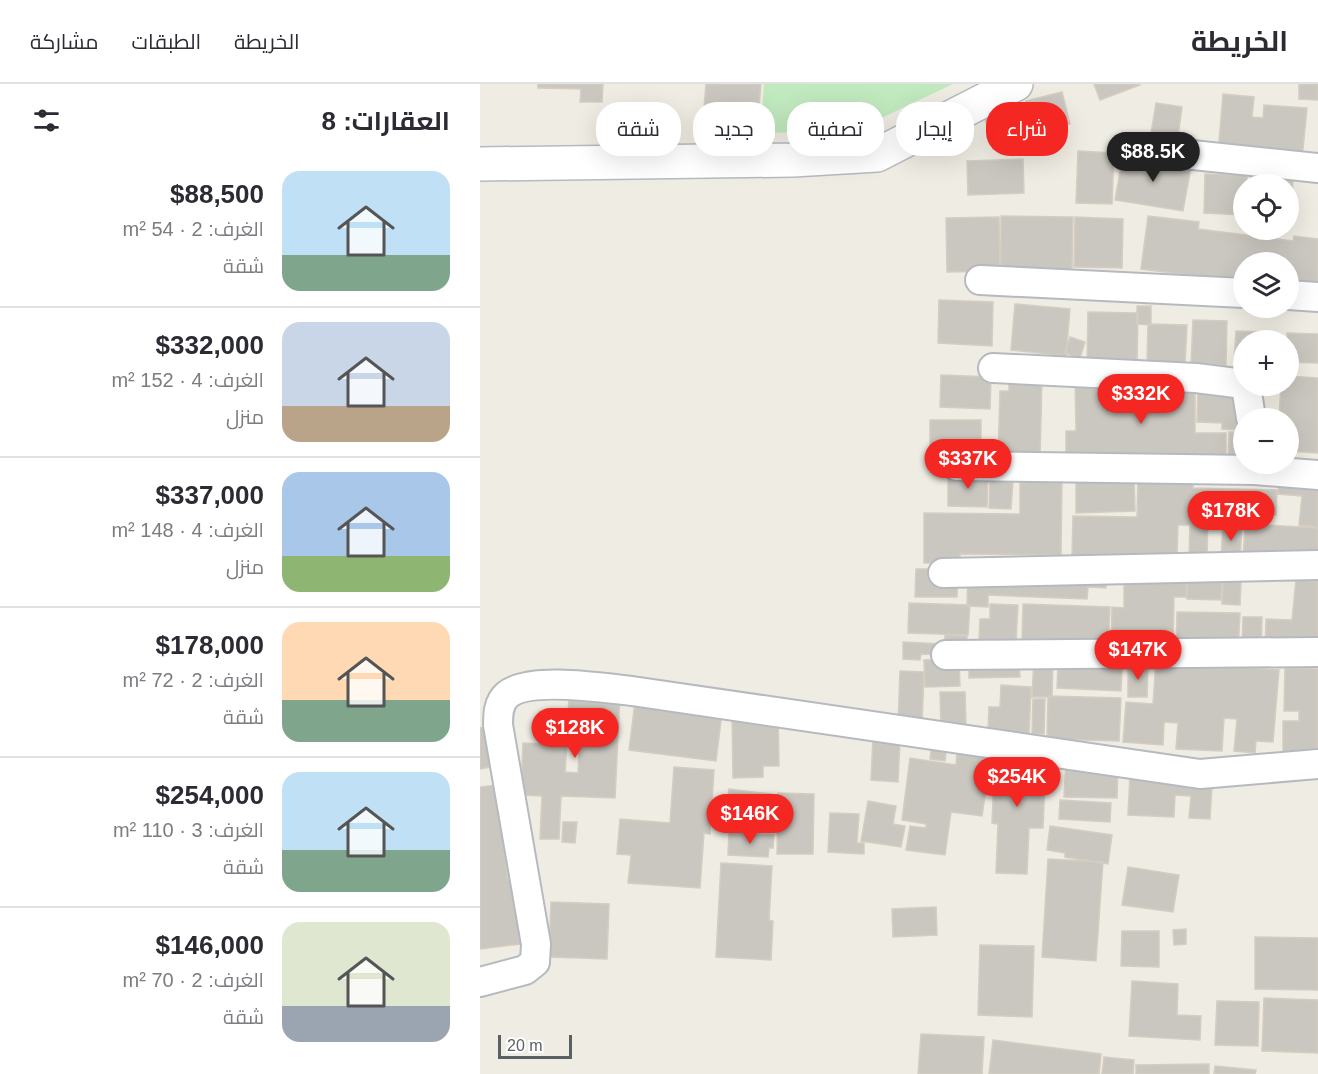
<!DOCTYPE html>
<html lang="ar">
<head>
<meta charset="utf-8">
<style>
  :root { --surface:#fff; --page:#f2f2f3; --text:#2b2b33; --muted:#7c7c81; --line:#e1e1e2; --accent:#f52723 }
  body { margin:0; font-family:Helvetica,Cairo,sans-serif; background:var(--page); color:var(--text); direction:rtl; height:100vh; display:flex; flex-direction:column; font-size:22px; white-space:nowrap }
  * { box-sizing:border-box; margin:0 }
  p { font-size:20px; color:var(--muted) }
  .icon { flex:none; width:33px; height:33px; fill:none; stroke:currentColor; stroke-width:2; stroke-linecap:round; stroke-linejoin:round }
  .map { position:relative; flex:1; overflow:hidden; direction:ltr }
  .panel { display:flex; flex-direction:column; background:var(--surface); width:480px }
  .panel>* { flex:none }
  .guide { position:absolute; left:18px; top:18px; width:570px; height:54px; direction:rtl; display:flex; gap:12px }
  .tools { position:absolute; left:753px; top:90px; display:grid; gap:12px }
  .tools a { display:grid; place-items:center; width:66px; height:66px; border-radius:50%; background:var(--surface); box-shadow:0 6px 24px #0002; font-size:30px }
  .scale { position:absolute; left:18px; bottom:15px; width:74px; box-sizing:border-box; padding-left:6px; border:3px solid #5b6065; border-top:0; font-size:16px; line-height:21px; white-space:nowrap; color:#5b6065; -webkit-text-stroke:4px #fff; paint-order:stroke }
  .price { position:absolute; translate:-50% -51px; padding:0 14px; border-radius:21px; background:var(--accent); color:#fff; font-size:20px; line-height:39px; filter:drop-shadow(0 2px 3px #0008) }
  .price::after { content:''; position:absolute; left:50%; top:36px; width:18px; height:14px; margin-left:-9px; background:inherit; clip-path:polygon(0 0,100% 0,50% 100%) }
  .price.selected { background:#222; color:#fff }
  ul { padding:0; list-style:none }
  li { display:flex; align-items:center; gap:18px; height:150px; padding:0 30px }
  li+li { border-top:2px solid var(--line) }
  li span { display:grid; place-items:center; flex:none; width:168px; height:120px; border-radius:18px; color:#555 }
  li>.icon { margin-inline-start:auto }
  span .icon { width:72px; height:72px; fill:#fffc; stroke-width:1 }
  li b { font-size:26px }
  h2 { display:flex; justify-content:space-between; align-items:center; height:72px; padding:0 30px; font-size:26px }
  .tag { padding:0 21px; border-radius:24px; background:var(--surface); box-shadow:0 6px 24px #0002; font-size:21px; line-height:54px }
  .tag.selected { background:var(--accent); color:#fff }
  header { display:flex; align-items:center; gap:36px; box-sizing:border-box; height:84px; padding:0 30px; background:var(--surface); border-bottom:2px solid var(--line) }
  header strong { font-size:28px }
  nav { display:flex; gap:33px; margin-inline-start:auto; font-size:21px }
  main { display:flex; flex:1; min-height:0 }
  .map>svg:first-child { display:block }
</style>
</head>
<body>
<header>
<strong>الخريطة</strong>
<nav><a>الخريطة</a><a>الطبقات</a><a>مشاركة</a></nav>
</header>
<main>
<div class="map">
<svg width="838" height="990" viewBox="0 0 838 990">
  <rect width="100%" height="100%" fill="#efece3"/>
  <path fill="#c1e9be" d="M 284,0 L 473,0 L 374,47 L 281,49 Z"/>
  <path fill="#cac7c0" stroke="#d5cdc1" stroke-width="1.5" d="M 58,0 L 123,0 L 122,18 L 100,18 L 101,5 L 58,4 Z
    M 226,0 L 281,0 L 277,42 L 223,37 Z
    M 614,0 L 659,0 L 660,1 L 620,16 Z
    M 819,0 L 838,0 L 838,16 L 819,15 Z
    M 582,8 L 590,40 L 554,49 L 546,17 Z
    M 743,10 L 774,13 L 772,33 L 783,34 L 784,21 L 827,24 L 822,75 L 738,69 Z
    M 676,19 L 702,23 L 698,53 L 671,49 Z
    M 544,21 L 553,54 L 513,65 L 504,31 Z
    M 598,67 L 634,69 L 632,120 L 596,119 Z
    M 643,71 L 711,83 L 703,127 L 635,116 Z
    M 543,75 L 544,109 L 488,111 L 487,77 Z
    M 725,90 L 767,91 L 767,100 L 764,100 L 764,131 L 724,129 Z
    M 771,93 L 813,94 L 812,135 L 808,135 L 808,100 L 770,100 Z
    M 521,132 L 593,133 L 592,185 L 521,184 Z
    M 668,132 L 719,138 L 718,145 L 813,157 L 814,152 L 838,155 L 838,208 L 808,204 L 808,178 L 764,178 L 764,198 L 661,185 Z
    M 519,133 L 520,187 L 467,188 L 466,134 Z
    M 595,133 L 643,135 L 642,184 L 594,183 Z
    M 459,216 L 513,218 L 512,262 L 458,259 Z
    M 535,220 L 590,225 L 586,272 L 531,266 Z
    M 657,222 L 671,222 L 671,241 L 657,240 Z
    M 608,228 L 658,229 L 657,278 L 607,277 Z
    M 713,236 L 747,237 L 746,281 L 711,280 Z
    M 668,240 L 707,241 L 705,279 L 667,277 Z
    M 756,247 L 784,248 L 784,256 L 764,256 L 764,280 L 754,279 Z
    M 807,249 L 838,250 L 838,279 L 808,278 Z
    M 590,253 L 605,258 L 600,274 L 585,269 Z
    M 461,291 L 511,293 L 510,325 L 460,323 Z
    M 808,292 L 838,294 L 838,369 L 808,367 L 808,334 L 799,334 L 801,302 L 808,302 Z
    M 529,293 L 562,294 L 560,374 L 518,373 L 520,307 L 529,307 Z
    M 595,294 L 657,294 L 657,331 L 667,330 L 667,294 L 715,294 L 715,349 L 746,349 L 746,383 L 586,376 L 586,347 L 596,347 Z
    M 718,302 L 764,304 L 762,346 L 742,345 L 742,339 L 717,338 Z
    M 450,336 L 501,336 L 501,371 L 450,371 Z
    M 749,348 L 764,348 L 764,380 L 748,385 Z
    M 468,390 L 508,391 L 507,423 L 468,422 Z
    M 800,391 L 838,394 L 838,443 L 819,441 L 822,412 L 798,410 Z
    M 540,392 L 582,393 L 581,471 L 480,470 L 480,479 L 444,479 L 444,429 L 540,430 Z
    M 654,393 L 655,427 L 596,429 L 596,394 Z
    M 658,395 L 713,396 L 713,404 L 797,406 L 796,431 L 728,430 L 727,474 L 709,474 L 710,441 L 698,441 L 697,474 L 592,472 L 593,432 L 657,433 Z
    M 510,396 L 533,397 L 531,425 L 509,424 Z
    M 743,440 L 762,441 L 760,476 L 741,475 Z
    M 765,440 L 838,444 L 838,481 L 763,477 Z
    M 488,483 L 627,489 L 626,504 L 608,503 L 607,515 L 508,511 L 508,523 L 487,522 Z
    M 436,485 L 478,485 L 477,513 L 435,513 Z
    M 644,486 L 707,488 L 706,513 L 694,513 L 693,564 L 631,573 L 632,523 L 644,524 Z
    M 707,496 L 742,496 L 741,516 L 707,515 Z
    M 816,496 L 838,497 L 838,569 L 785,568 L 786,535 L 812,536 Z
    M 743,498 L 761,498 L 760,521 L 742,520 Z
    M 429,519 L 490,521 L 488,551 L 428,549 Z
    M 510,520 L 538,521 L 536,558 L 499,556 L 500,535 L 510,535 Z
    M 543,520 L 630,523 L 628,563 L 542,560 Z
    M 697,528 L 760,529 L 758,568 L 696,567 Z
    M 763,533 L 782,533 L 781,569 L 762,569 Z
    M 465,551 L 487,552 L 487,571 L 464,570 Z
    M 423,558 L 463,560 L 463,571 L 441,570 L 440,576 L 423,575 Z
    M 479,575 L 480,602 L 445,603 L 444,576 Z
    M 554,575 L 573,575 L 572,613 L 552,613 Z
    M 539,577 L 540,593 L 489,594 L 489,579 Z
    M 676,577 L 799,586 L 793,658 L 776,657 L 775,669 L 754,667 L 757,635 L 744,634 L 742,667 L 696,665 L 698,639 L 684,638 L 683,661 L 643,658 L 646,618 L 673,620 Z
    M 578,580 L 642,583 L 641,607 L 577,604 Z
    M 648,581 L 668,581 L 667,613 L 648,613 Z
    M 805,584 L 838,585 L 838,672 L 803,671 L 803,637 L 819,637 L 819,627 L 804,627 Z
    M 420,587 L 444,588 L 442,640 L 418,639 Z
    M 521,601 L 551,603 L 549,650 L 508,648 L 509,623 L 520,623 Z
    M 460,608 L 485,608 L 486,642 L 461,643 Z
    M 89,609 L 140,611 L 135,714 L 81,712 L 79,755 L 60,755 L 62,712 L 41,711 L 43,659 L 87,661 L 85,688 L 98,689 L 99,664 L 87,663 Z
    M 568,612 L 641,614 L 639,657 L 567,655 Z
    M 553,615 L 565,615 L 564,650 L 552,650 Z
    M 155,618 L 242,629 L 236,677 L 149,666 Z
    M 298,629 L 299,682 L 283,682 L 283,693 L 253,694 L 252,630 Z
    M 6,643 L 12,683 L 0,685 L 0,644 Z
    M 393,654 L 420,656 L 418,698 L 391,696 Z
    M 452,658 L 467,661 L 465,677 L 450,675 Z
    M 477,668 L 511,673 L 502,732 L 471,728 L 465,771 L 426,766 L 430,742 L 446,744 L 446,740 L 422,736 L 430,674 L 476,681 Z
    M 515,671 L 566,673 L 563,744 L 549,744 L 547,790 L 516,789 L 518,740 L 512,739 Z
    M 586,678 L 638,679 L 637,714 L 584,713 Z
    M 194,683 L 234,686 L 230,750 L 224,749 L 220,804 L 148,799 L 151,771 L 137,770 L 140,735 L 190,739 Z
    M 733,685 L 730,735 L 709,734 L 711,712 L 695,711 L 694,733 L 648,731 L 650,691 Z
    M 16,701 L 28,796 L 33,795 L 41,860 L 0,865 L 0,703 Z
    M 249,705 L 291,710 L 288,745 L 246,741 Z
    M 298,709 L 334,710 L 333,770 L 297,770 Z
    M 580,716 L 631,719 L 630,738 L 579,735 Z
    M 388,717 L 416,722 L 413,740 L 425,742 L 421,763 L 381,757 Z
    M 350,729 L 379,730 L 377,759 L 384,759 L 384,770 L 348,768 Z
    M 83,738 L 97,738 L 95,759 L 82,758 Z
    M 570,742 L 632,751 L 628,780 L 585,773 L 585,769 L 567,766 Z
    M 249,749 L 294,751 L 293,764 L 289,764 L 288,773 L 248,771 Z
    M 568,775 L 623,778 L 616,877 L 562,873 Z
    M 241,779 L 292,782 L 289,836 L 293,837 L 291,876 L 236,873 Z
    M 648,783 L 699,791 L 693,828 L 642,821 Z
    M 71,818 L 129,820 L 127,875 L 69,873 Z
    M 456,823 L 457,851 L 413,853 L 412,825 Z
    M 706,845 L 706,860 L 694,861 L 693,846 Z
    M 642,847 L 679,847 L 679,883 L 641,882 Z
    M 775,853 L 838,854 L 838,906 L 775,905 Z
    M 500,861 L 554,862 L 552,933 L 498,931 Z
    M 652,897 L 698,900 L 697,931 L 721,932 L 720,956 L 649,952 Z
    M 784,914 L 838,916 L 838,969 L 782,967 Z
    M 737,917 L 779,918 L 778,962 L 735,961 Z
    M 441,950 L 504,953 L 502,990 L 438,990 Z
    M 513,956 L 621,970 L 619,990 L 509,990 Z
    M 624,973 L 654,976 L 653,990 L 622,990 Z
    M 729,980 L 729,990 L 656,990 L 656,981 Z
    M 735,982 L 776,986 L 775,990 L 734,990 Z"/>
  <g fill="none" stroke-linecap="round" stroke-linejoin="round">
    <g stroke="#b6babf" stroke-width="32">
      <path id="minor" d="M 645,64 L 838,84
        M 500,196 L 764,209
        M 808,211 L 838,213
        M 513,284 L 716,294 L 764,300
        M 766,302 L 771,334
        M 477,382 L 775,386 L 838,391
        M 463,489 L 838,481
        M 466,571 L 838,568
        M 0,898 L 45,886 L 55,878 L 56,860 L 18,641 C 18,631 18,619 27,611 C 49,592 124,604 152,607 L 720,690 L 838,680"/>
    </g>
    <g stroke="#b6babf" stroke-width="36">
      <path id="tertiary" d="M 0,80 L 313,76 L 397,71 L 536,0"/>
    </g>
    <use href="#minor" stroke="#fff" stroke-width="28"/>
    <use href="#tertiary" stroke="#fff" stroke-width="33"/>
  </g>
</svg>
<div class="tools">
<a><svg class="icon" aria-label="locate" viewBox="0 0 24 24"><circle cx="12" cy="12" r="6"/><path d="M12 2v4M12 18v4M2 12h4M18 12h4"/></svg></a>
<a><svg class="icon" aria-label="layers" viewBox="0 0 24 24"><path d="M12 4l9 5-9 5-9-5zM3 14l9 5 9-5"/></svg></a>
<a>+</a>
<a>−</a>
</div>
<div class="scale">20 m</div>
<b class="price selected" style="left:673px;top:99px">$88.5K</b>
<b class="price" style="left:661px;top:341px">$332K</b>
<b class="price" style="left:488px;top:406px">$337K</b>
<b class="price" style="left:751px;top:458px">$178K</b>
<b class="price" style="left:658px;top:597px">$147K</b>
<b class="price" style="left:95px;top:675px">$128K</b>
<b class="price" style="left:537px;top:724px">$254K</b>
<b class="price" style="left:270px;top:761px">$146K</b>
<div class="guide">
<a class="tag selected">شراء</a>
<a class="tag">إيجار</a>
<a class="tag">تصفية</a>
<a class="tag">جديد</a>
<a class="tag">شقة</a>
</div>
</div>
<section class="panel">
<h2>العقارات: 8<svg class="icon" aria-label="filters" viewBox="0 0 24 24"><path d="M4 7h16M4 17h16"/><circle cx="9" cy="7" r="2"/><circle cx="15" cy="17" r="2"/></svg></h2>
<ul>
<li><span style="background:linear-gradient(#bfe0f5 70%,#7fa58c 0)"><svg class="icon" aria-label="home" viewBox="0 0 24 24"><path d="M3 11l9-7 9 7M6 9v11h12V9"/></svg></span><div><b>$88,500</b><p>الغرف: 2 · 54 m²</p><p>شقة</p></div></li>
<li><span style="background:linear-gradient(#c9d6e8 70%,#b9a48a 0)"><svg class="icon" aria-label="home" viewBox="0 0 24 24"><path d="M3 11l9-7 9 7M6 9v11h12V9"/></svg></span><div><b>$332,000</b><p>الغرف: 4 · 152 m²</p><p>منزل</p></div></li>
<li><span style="background:linear-gradient(#a9c7e8 70%,#8fb573 0)"><svg class="icon" aria-label="home" viewBox="0 0 24 24"><path d="M3 11l9-7 9 7M6 9v11h12V9"/></svg></span><div><b>$337,000</b><p>الغرف: 4 · 148 m²</p><p>منزل</p></div></li>
<li><span style="background:linear-gradient(#ffd9b3 65%,#7fa58c 0)"><svg class="icon" aria-label="home" viewBox="0 0 24 24"><path d="M3 11l9-7 9 7M6 9v11h12V9"/></svg></span><div><b>$178,000</b><p>الغرف: 2 · 72 m²</p><p>شقة</p></div></li>
<li><span style="background:linear-gradient(#bfe0f5 65%,#7fa58c 0)"><svg class="icon" aria-label="home" viewBox="0 0 24 24"><path d="M3 11l9-7 9 7M6 9v11h12V9"/></svg></span><div><b>$254,000</b><p>الغرف: 3 · 110 m²</p><p>شقة</p></div></li>
<li><span style="background:linear-gradient(#dfe7d0 70%,#9aa5b1 0)"><svg class="icon" aria-label="home" viewBox="0 0 24 24"><path d="M3 11l9-7 9 7M6 9v11h12V9"/></svg></span><div><b>$146,000</b><p>الغرف: 2 · 70 m²</p><p>شقة</p></div></li>
</ul>
</section>
</main>
</body>
</html>
